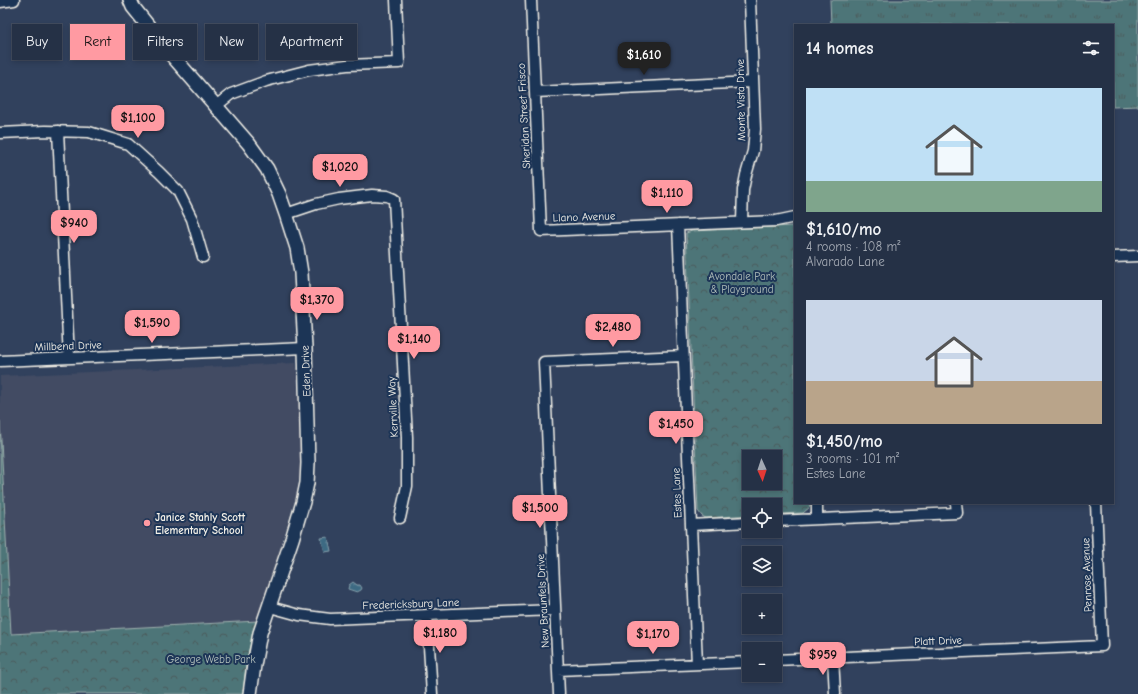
<!DOCTYPE html>
<html lang="en">
<head>
<meta charset="utf-8">
<style>
  :root { --surface:#253146; --page:#313d51; --text:#f1f3f6; --muted:#a3a9b3; --line:#424c5f; --accent:#ff9aa2 }
  body { margin:0; font-family:"Comic Neue",sans-serif; background:var(--page); color:var(--text); height:100vh; display:flex; flex-direction:column; font-size:15px; white-space:nowrap }
  * { box-sizing:border-box; margin:0 }
  p { font-size:13px; color:var(--muted) }
  .icon { flex:none; width:22px; height:22px; fill:none; stroke:currentColor; stroke-width:2; stroke-linecap:round; stroke-linejoin:round }
  .map { position:relative; flex:1; overflow:hidden }
  .side { position:absolute; left:794px; top:24px; width:320px; height:480px; display:flex; flex-direction:column; background:var(--surface); border-radius:0px; box-shadow:0 2px 6px #0003,0 0 0 1px var(--line) }
  .side>* { flex:none }
  .guide { position:absolute; left:12px; top:24px; width:380px; height:36px; display:flex; gap:8px }
  .needle { width:26px; rotate:177deg }
  .tools { position:absolute; left:742px; top:450px; display:grid; gap:8px }
  .tools a { display:grid; place-items:center; width:40px; height:40px; border-radius:0px; background:var(--surface); box-shadow:0 2px 6px #0003,0 0 0 1px var(--line); font-size:20px }
  .price { position:absolute; translate:-50% -34px; padding:0 9px; border-radius:8px; background:var(--accent); color:#111; font-size:13px; line-height:26px; filter:drop-shadow(0 1px 2px #0008) }
  .price::after { content:''; position:absolute; left:50%; top:24px; width:12px; height:9px; margin-left:-6px; background:inherit; clip-path:polygon(0 0,100% 0,50% 100%) }
  .price.on { background:#222; color:#fff }
  ul { padding:0; list-style:none }
  li { display:grid; align-content:center; gap:8px; height:212px; padding:0 12px }
  li span { display:grid; place-items:center; height:124px; border-radius:0px; color:#555 }
  li>.icon { margin-inline-start:auto }
  span .icon { width:72px; height:72px; fill:#fffc; stroke-width:1 }
  li b { font-size:17px }
  h2 { display:flex; justify-content:space-between; align-items:center; height:48px; padding:0 12px; font-size:17px }
  .pill { padding:0 14px; border-radius:0px; background:var(--surface); box-shadow:0 2px 6px #0003,0 0 0 1px var(--line); font-size:14px; line-height:36px }
  .pill.on { background:var(--accent); color:#111 }
  .map>svg:first-child { display:block }
</style>
</head>
<body>
<div class="map">
<svg width="1138" height="694" viewBox="0 0 1138 694">
  <defs>
    <pattern id="grass-tufts" width="24" height="20" patternUnits="userSpaceOnUse"><rect width="24" height="20" fill="#4e7578"/><path d="M3 7l-1-3M5 7V3M7 7l1-3M15 17l-1-3M17 17v-4M19 17l1-3" fill="none" stroke="#4b5c5c"/></pattern>
    <pattern id="park-crowns" width="20" height="18" patternUnits="userSpaceOnUse"><rect width="20" height="18" fill="#4e7578"/><path d="M2 6a3 3 0 1 1 6 0M12 15a3 3 0 1 1 6 0" fill="none" stroke="#4b5c5c"/></pattern>
    <pattern id="water-ripples" width="26" height="14" patternUnits="userSpaceOnUse"><rect width="26" height="14" fill="#3e6a83"/><path d="M2 4q2-2 4 0t4 0M15 11q2-2 4 0t4 0" fill="none" stroke="#5a8095"/></pattern>
  </defs>
  <rect width="100%" height="100%" fill="#31415d"/>
  <filter id="ink" filterUnits="userSpaceOnUse"><feTurbulence type="fractalNoise" baseFrequency=".025" numOctaves="2"/><feDisplacementMap in="SourceGraphic" scale="8" xChannelSelector="R" yChannelSelector="G"/><feConvolveMatrix kernelMatrix="1 2 1 2 8 2 1 2 1" color-interpolation-filters="sRGB"/></filter>
  <g filter="url(#ink)">
    <path fill="#434c64" d="M 296,363 L 302,458 L 296,496 L 258,621 L 11,634 L 0,421 L 0,376 Z"/>
    <path fill="url(#grass-tufts)" stroke="#a1b3b0" d="M 830,0 L 1138,0 L 1138,106 L 1113,107 L 1113,25 L 831,25 Z"/>
    <path fill="url(#park-crowns)" stroke="#a1b3b0" fill-rule="evenodd" d="M 793,226 L 795,228 L 795,503 L 809,503 L 810,507 L 803,513 L 775,514 L 775,505 L 749,505 L 749,515 L 706,518 L 702,516 L 698,511 L 686,233 L 692,231 ZM 749,457 L 775,457 L 775,483 L 749,483 Z
      M 0,421 L 11,634 L 258,621 L 249,649 L 246,665 L 243,694 L 0,694 Z"/>
    <path fill="url(#water-ripples)" stroke="#87a0ab" d="M 328,537 L 331,551 L 325,552 L 321,538 Z
      M 353,582 L 357,585 L 360,585 L 362,588 L 361,590 L 357,592 L 348,589 L 349,585 Z"/>
    <g fill="none" stroke-linecap="round" stroke-linejoin="round">
      <g stroke="#f4f1e8" stroke-width="13">
        <path id="minor" d="M 531,0 L 541,231 L 776,221 L 795,217
          M 0,2 L 14,0
          M 535,92 L 753,82
          M 216,106 L 231,94 L 266,81 L 309,70 L 347,65 L 399,63 L 396,0
          M 58,131 L 69,358
          M 0,133 L 45,131 L 89,132 L 128,144 L 159,172 L 178,191 L 192,219 L 203,257
          M 286,214 L 316,204 L 339,199 L 372,195 L 387,196 L 394,199 L 407,437 L 407,486 L 400,518
          M 742,222 L 743,190 L 746,175 L 753,151 L 755,129 L 750,0
          M 678,225 L 697,664
          M 1113,257 L 1138,256
          M 0,361 L 305,348
          M 817,503 L 817,519
          M 775,521 L 957,513 L 956,503
          M 691,525 L 749,522
          M 270,607 L 299,615 L 330,619 L 555,610
          M 427,615 L 432,694
          M 833,658 L 835,694
          M 775,660 L 1102,646 L 1096,503
          M 558,670 L 749,662
          M 559,694 L 544,362 L 683,356"/>
      </g>
      <g stroke="#f4f1e8" stroke-width="16">
        <path id="tertiary" d="M 130,0 L 133,7 L 169,52 L 249,144 L 267,169 L 279,194 L 286,214 L 297,248 L 301,273 L 305,348 L 308,463 L 307,483 L 303,502 L 292,539 L 260,633 L 254,665 L 250,694"/>
      </g>
      <use href="#minor" stroke="#1d3557" stroke-width="10"/>
      <use href="#tertiary" stroke="#1d3557" stroke-width="13"/>
    </g>
  </g>
  <circle fill="#ff9aa2" stroke="#1d3557" stroke-width="1.5" cx="147" cy="523" r="4"/>
  <g text-anchor="middle" dominant-baseline="central" stroke-width="4" stroke-linejoin="round" paint-order="stroke">
    <g font-size="11" fill="#f4f1e8" stroke="#1d3557">
      <text transform="translate(741 100) rotate(-91)">Monte Vista Drive</text>
      <text transform="translate(524 116) rotate(-93)">Sheridan Street Frisco</text>
      <text transform="translate(584 217) rotate(-2)">Llano Avenue</text>
      <text transform="translate(68 346) rotate(-2)">Millbend Drive</text>
      <text transform="translate(306 371) rotate(-92)">Eden Drive</text>
      <text transform="translate(393 407) rotate(-93)">Kerrville Way</text>
      <text transform="translate(677 493) rotate(-92)">Estes Lane</text>
      <text transform="translate(1087 575) rotate(-92)">Penrose Avenue</text>
      <text transform="translate(543 601) rotate(-93)">New Braunfels Drive</text>
      <text transform="translate(411 604) rotate(-2)">Fredericksburg Lane</text>
      <text transform="translate(938 641) rotate(-2)">Platt Drive</text>
    </g>
    <g font-size="11" fill="#b2bfbb" stroke="#1d3557">
      <text x="742" y="276">Avondale Park<tspan x="742" dy="13">&amp; Playground</tspan></text>
      <text x="211" y="659">George Webb Park</text>
    </g>
    <g font-size="11" font-weight="bold" fill="#f4f1e8" stroke="#1d3557" text-anchor="start">
      <text x="155" y="517">Janice Stahly Scott<tspan x="155" dy="13">Elementary School</tspan></text>
    </g>
  </g>
</svg>
<div class="tools">
<a><svg class="needle" viewBox="-14 -14 28 28"><path d="M0-13l5 13h-10z" fill="#e53935"/><path d="M0 13l5-13h-10z" fill="#a3a9b3"/></svg></a>
<a><svg class="icon" aria-label="locate" viewBox="0 0 24 24"><circle cx="12" cy="12" r="6"/><path d="M12 2v4M12 18v4M2 12h4M18 12h4"/></svg></a>
<a><svg class="icon" aria-label="layers" viewBox="0 0 24 24"><path d="M12 4l9 5-9 5-9-5zM3 14l9 5 9-5"/></svg></a>
<a>+</a>
<a>−</a>
</div>
<b class="price on" style="left:644px;top:76px">$1,610</b>
<b class="price" style="left:138px;top:139px">$1,100</b>
<b class="price" style="left:340px;top:188px">$1,020</b>
<b class="price" style="left:667px;top:214px">$1,110</b>
<b class="price" style="left:74px;top:244px">$940</b>
<b class="price" style="left:317px;top:321px">$1,370</b>
<b class="price" style="left:152px;top:344px">$1,590</b>
<b class="price" style="left:613px;top:348px">$2,480</b>
<b class="price" style="left:414px;top:360px">$1,140</b>
<b class="price" style="left:676px;top:445px">$1,450</b>
<b class="price" style="left:540px;top:529px">$1,500</b>
<b class="price" style="left:440px;top:654px">$1,180</b>
<b class="price" style="left:653px;top:655px">$1,170</b>
<b class="price" style="left:823px;top:676px">$959</b>
<div class="guide">
<a class="pill">Buy</a>
<a class="pill on">Rent</a>
<a class="pill">Filters</a>
<a class="pill">New</a>
<a class="pill">Apartment</a>
</div>
<section class="side">
<h2>14 homes<svg class="icon" aria-label="filters" viewBox="0 0 24 24"><path d="M4 7h16M4 17h16"/><circle cx="9" cy="7" r="2"/><circle cx="15" cy="17" r="2"/></svg></h2>
<ul>
<li><span style="background:linear-gradient(#bfe0f5 75%,#7fa58c 0)"><svg class="icon" aria-label="home" viewBox="0 0 24 24"><path d="M3 11l9-7 9 7M6 9v11h12V9"/></svg></span><div><b>$1,610/mo</b><p>4 rooms · 108 m²</p><p>Alvarado Lane</p></div></li>
<li><span style="background:linear-gradient(#c9d6e8 65%,#b9a48a 0)"><svg class="icon" aria-label="home" viewBox="0 0 24 24"><path d="M3 11l9-7 9 7M6 9v11h12V9"/></svg></span><div><b>$1,450/mo</b><p>3 rooms · 101 m²</p><p>Estes Lane</p></div></li>
</ul>
</section>
</div>
</body>
</html>
